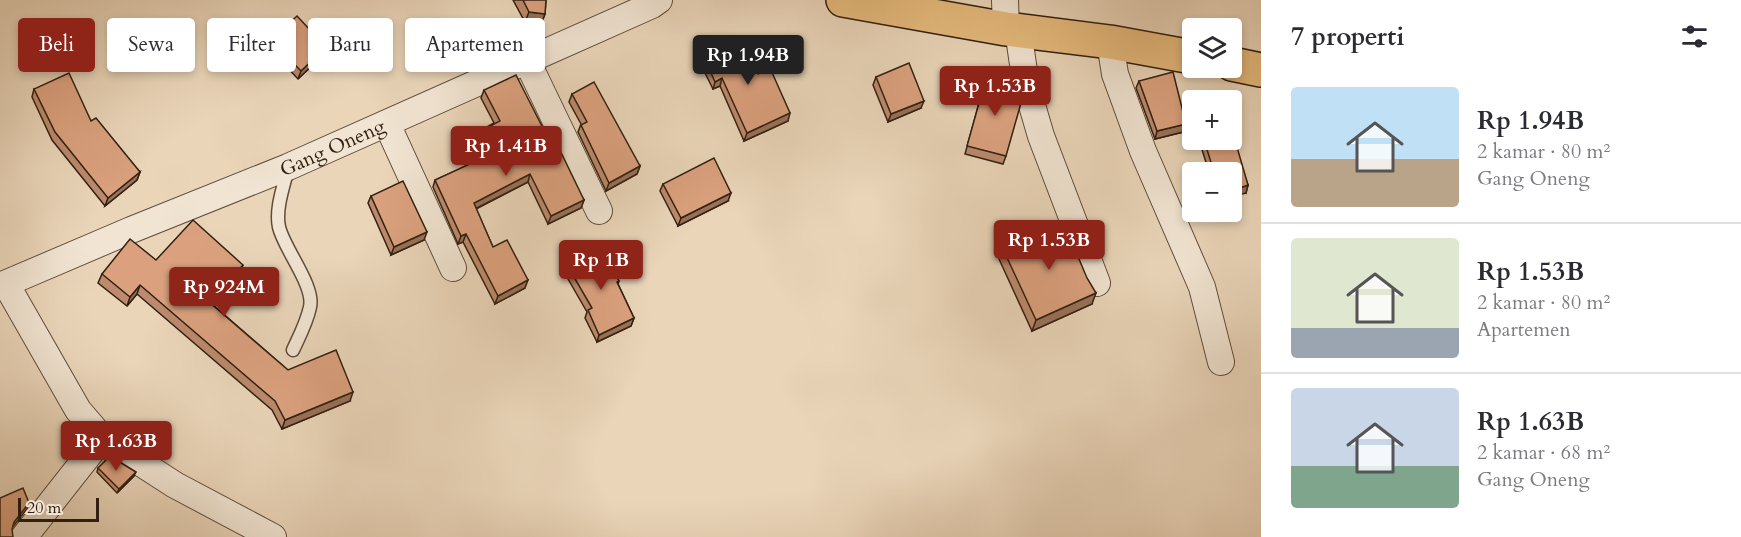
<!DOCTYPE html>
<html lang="id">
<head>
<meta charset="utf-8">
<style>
  :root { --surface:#fff; --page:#f2f2f3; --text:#2b2b33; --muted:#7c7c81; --line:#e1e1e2; --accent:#8f2418 }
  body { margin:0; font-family:Cardo,serif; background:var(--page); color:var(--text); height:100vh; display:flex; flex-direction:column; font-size:22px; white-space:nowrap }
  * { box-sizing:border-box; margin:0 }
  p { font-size:20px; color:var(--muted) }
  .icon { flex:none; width:33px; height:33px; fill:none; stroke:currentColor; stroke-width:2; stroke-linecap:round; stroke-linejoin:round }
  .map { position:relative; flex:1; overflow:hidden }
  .details { display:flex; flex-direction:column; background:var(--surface); width:480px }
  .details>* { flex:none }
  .top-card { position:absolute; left:18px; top:18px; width:570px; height:54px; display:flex; gap:12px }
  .fabs { position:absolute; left:1182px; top:18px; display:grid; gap:12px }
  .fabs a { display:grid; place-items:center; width:60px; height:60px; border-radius:6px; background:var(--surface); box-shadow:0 3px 9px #0003; font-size:30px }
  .scale { position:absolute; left:18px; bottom:15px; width:81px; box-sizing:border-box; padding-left:6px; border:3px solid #312012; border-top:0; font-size:16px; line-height:21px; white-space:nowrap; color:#312012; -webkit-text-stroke:4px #f1e4d2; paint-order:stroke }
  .price { position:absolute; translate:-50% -51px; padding:0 14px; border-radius:6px; background:var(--accent); color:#fff; font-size:20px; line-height:39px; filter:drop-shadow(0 2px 3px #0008) }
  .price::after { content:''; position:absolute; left:50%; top:36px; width:18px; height:14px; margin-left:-9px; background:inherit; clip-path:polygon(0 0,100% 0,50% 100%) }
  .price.active { background:#222; color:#fff }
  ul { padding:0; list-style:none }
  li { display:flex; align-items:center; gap:18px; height:150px; padding:0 30px }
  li+li { border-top:2px solid var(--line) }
  li span { display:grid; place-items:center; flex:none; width:168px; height:120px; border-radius:6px; color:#555 }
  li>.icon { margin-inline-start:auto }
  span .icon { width:72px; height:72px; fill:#fffc; stroke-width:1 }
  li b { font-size:26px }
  h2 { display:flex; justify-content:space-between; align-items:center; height:72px; padding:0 30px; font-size:26px }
  .pill { padding:0 21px; border-radius:6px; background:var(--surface); box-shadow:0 3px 9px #0003; font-size:21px; line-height:54px }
  .pill.active { background:var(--accent); color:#fff }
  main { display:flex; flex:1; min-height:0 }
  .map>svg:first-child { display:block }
</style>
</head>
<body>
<main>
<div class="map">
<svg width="1261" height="537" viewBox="0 0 1261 537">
  <rect width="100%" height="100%" fill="#ead5b9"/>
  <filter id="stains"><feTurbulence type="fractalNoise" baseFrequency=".00333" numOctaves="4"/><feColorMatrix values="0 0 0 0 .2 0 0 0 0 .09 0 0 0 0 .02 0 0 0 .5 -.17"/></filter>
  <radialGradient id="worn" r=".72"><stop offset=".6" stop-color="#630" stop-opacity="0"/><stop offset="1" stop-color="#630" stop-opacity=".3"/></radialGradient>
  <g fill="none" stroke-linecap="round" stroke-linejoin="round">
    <g stroke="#5f4d3c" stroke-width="15">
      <path id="lane" d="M 288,168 C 284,185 275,209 279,227 C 284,249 315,286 310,307 C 307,322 299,337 293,350"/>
    </g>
    <g stroke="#5f4d3c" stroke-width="28">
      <g id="street">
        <path d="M 1005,0 L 1006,29"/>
        <path d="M 1018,30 L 1026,85 L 1041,136 L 1097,283"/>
        <path d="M 1110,42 L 1115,74 L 1143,151 L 1202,287 L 1221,362"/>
        <path d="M 527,61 L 599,211"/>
        <path d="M 387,124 L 453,268"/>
        <path d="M 6,284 L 78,410 L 102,438 L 175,485 L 273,537"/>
        <path id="s1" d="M 0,286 L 131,230 L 288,167 L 652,5 L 659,0"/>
        <path d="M 24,537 L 102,438"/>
      </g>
    </g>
    <g stroke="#312012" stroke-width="36">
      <path id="highway" d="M 843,0 L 1006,29 L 1110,42 L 1192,57
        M 1232,64 L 1261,70"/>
    </g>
    <use href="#lane" stroke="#f1e4d2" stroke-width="12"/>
    <use href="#street" stroke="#f1e4d2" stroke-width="26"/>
    <use href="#highway" stroke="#e5ba7c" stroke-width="33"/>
  </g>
  <path fill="#bc8a6c" stroke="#312012" stroke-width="1.5" d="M 513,0 L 546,0 L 545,14 L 541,24 L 525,22 Z
    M 271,40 L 323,55 L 298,79 L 269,48 Z
    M 704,57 L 758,74 L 788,121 L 744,141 L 720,86 L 713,89 L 701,65 Z
    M 876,77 L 921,108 L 888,122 L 873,85 Z
    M 986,78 L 1006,156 L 1003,164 L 965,154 Z
    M 1139,81 L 1186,124 L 1183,132 L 1155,139 L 1136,88 Z
    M 34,89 L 91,121 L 140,172 L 137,180 L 105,206 L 52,140 L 32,97 Z
    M 484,90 L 549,140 L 584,200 L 581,208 L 548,224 L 528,182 L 476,209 L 493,247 L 525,288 L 495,304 L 463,242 L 458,244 L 433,187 L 435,180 L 466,166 L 458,149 L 460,142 L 494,123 L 481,98 Z
    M 572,94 L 640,166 L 637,174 L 606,191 L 578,132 L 581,124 L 569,102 Z
    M 1199,140 L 1232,140 L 1248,185 L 1246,193 L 1232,172 L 1209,172 Z
    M 663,184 L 728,201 L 678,226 L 660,191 Z
    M 371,196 L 424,240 L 391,255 L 368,203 Z
    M 1003,249 L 1092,304 L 1032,331 L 999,259 Z
    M 156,260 L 240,274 L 212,304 L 288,370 L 350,401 L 282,429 L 272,410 L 137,294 L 127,306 L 98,283 L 102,274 Z
    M 567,265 L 619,281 L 618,284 L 634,318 L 631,326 L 597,342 L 585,318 L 587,312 L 564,272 Z
    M 98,468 L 134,476 L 117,493 L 97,472 Z"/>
  <path fill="#997158" stroke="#312012" stroke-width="1.5" d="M 529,12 L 545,14 L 541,24 L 525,22 Z
    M 326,47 L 323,55 L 298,79 L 301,71 Z
    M 722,78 L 720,86 L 713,89 L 715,82 Z
    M 924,101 L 921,108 L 888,122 L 891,114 Z
    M 790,113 L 788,121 L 744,141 L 747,133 Z
    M 1186,124 L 1183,132 L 1155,139 L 1157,131 Z
    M 640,166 L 637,174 L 606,191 L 609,183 Z
    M 140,172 L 137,180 L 105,206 L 108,198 Z
    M 530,174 L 528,182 L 471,211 L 474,203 Z
    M 1248,185 L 1246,193 L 1232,197 L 1232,191 Z
    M 731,193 L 728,201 L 678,226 L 681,218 Z
    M 584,200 L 581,208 L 548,224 L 551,216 Z
    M 427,232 L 424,240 L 391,255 L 394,247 Z
    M 466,234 L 463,242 L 458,244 L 461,236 Z
    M 243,265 L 240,274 L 206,310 L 209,302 Z
    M 528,280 L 525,288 L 495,304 L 498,296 Z
    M 140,285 L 137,294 L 127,306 L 130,297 Z
    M 1096,293 L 1092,304 L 1032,331 L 1036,320 Z
    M 634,318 L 631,326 L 597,342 L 599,335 Z
    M 353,392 L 350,401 L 282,429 L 285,420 Z
    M 136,472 L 134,476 L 117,493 L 119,489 Z
    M 29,503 L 27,509 L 12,528 L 14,522 Z"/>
  <path fill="#dba17e" stroke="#312012" stroke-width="1.5" d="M 523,0 L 546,0 L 545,14 L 529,12 Z
    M 297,16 L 326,47 L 301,71 L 271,40 Z
    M 741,39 L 758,74 L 770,68 L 790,113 L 747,133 L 722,78 L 715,82 L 704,57 Z
    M 909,63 L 924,101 L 891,114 L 876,77 Z
    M 1173,72 L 1186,124 L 1157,131 L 1139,81 Z
    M 69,73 L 91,121 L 96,118 L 140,172 L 108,198 L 55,132 L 34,89 Z
    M 516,75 L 549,140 L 554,138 L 584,200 L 551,216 L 530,174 L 474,203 L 493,247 L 507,240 L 528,280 L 498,296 L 466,234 L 461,236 L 435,180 L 472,163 L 460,142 L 500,121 L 484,90 Z
    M 986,78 L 1016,85 L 1021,103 L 1006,156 L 967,146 Z
    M 594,82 L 640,166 L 609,183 L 581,125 L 587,122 L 572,94 Z
    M 1232,130 L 1248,185 L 1232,191 L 1232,172 L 1214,172 L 1204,140 L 1232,140 Z
    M 714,158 L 731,193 L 681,218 L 663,184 Z
    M 403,181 L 427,232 L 394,247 L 371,196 Z
    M 193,220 L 243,265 L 209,302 L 288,370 L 336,350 L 353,392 L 285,420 L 275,401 L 140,285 L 130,297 L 102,274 L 130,239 L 156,260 Z
    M 1063,221 L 1087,278 L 1096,293 L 1036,320 L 1003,249 Z
    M 599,246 L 619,281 L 617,282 L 634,318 L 599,335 L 588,310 L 592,308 L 567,265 Z
    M 110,456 L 136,472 L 119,489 L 98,468 Z
    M 23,488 L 29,503 L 14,522 L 12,529 L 13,537 L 0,537 L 0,498 Z"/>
  <g text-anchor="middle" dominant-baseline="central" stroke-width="5" stroke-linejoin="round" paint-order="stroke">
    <g font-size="20" fill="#312012" stroke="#f1e4d2">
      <text stroke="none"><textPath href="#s1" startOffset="360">Gang Oneng</textPath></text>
    </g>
  </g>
  <rect width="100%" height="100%" filter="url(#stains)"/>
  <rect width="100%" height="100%" fill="url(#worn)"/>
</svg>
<div class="fabs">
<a><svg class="icon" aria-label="layers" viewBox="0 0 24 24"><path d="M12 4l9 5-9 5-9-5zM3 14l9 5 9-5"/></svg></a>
<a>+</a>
<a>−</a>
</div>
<div class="scale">20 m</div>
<b class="price active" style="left:748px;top:86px">Rp 1.94B</b>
<b class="price" style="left:995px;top:117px">Rp 1.53B</b>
<b class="price" style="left:506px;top:177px">Rp 1.41B</b>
<b class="price" style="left:1049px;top:271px">Rp 1.53B</b>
<b class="price" style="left:601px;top:291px">Rp 1B</b>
<b class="price" style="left:224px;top:318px">Rp 924M</b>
<b class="price" style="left:116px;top:472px">Rp 1.63B</b>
<div class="top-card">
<a class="pill active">Beli</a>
<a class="pill">Sewa</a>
<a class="pill">Filter</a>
<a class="pill">Baru</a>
<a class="pill">Apartemen</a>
</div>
</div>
<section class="details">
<h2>7 properti<svg class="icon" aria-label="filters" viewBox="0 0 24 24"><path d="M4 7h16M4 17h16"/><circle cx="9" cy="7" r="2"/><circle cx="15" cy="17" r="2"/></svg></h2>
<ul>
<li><span style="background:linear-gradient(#bfe0f5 60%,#b9a48a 0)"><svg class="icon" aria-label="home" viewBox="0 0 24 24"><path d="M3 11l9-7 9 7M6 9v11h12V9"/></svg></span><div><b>Rp 1.94B</b><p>2 kamar · 80 m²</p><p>Gang Oneng</p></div></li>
<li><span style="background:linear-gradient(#dfe7d0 75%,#9aa5b1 0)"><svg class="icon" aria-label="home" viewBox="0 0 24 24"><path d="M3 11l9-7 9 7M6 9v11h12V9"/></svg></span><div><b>Rp 1.53B</b><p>2 kamar · 80 m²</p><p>Apartemen</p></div></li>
<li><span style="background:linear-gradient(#c9d6e8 65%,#7fa58c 0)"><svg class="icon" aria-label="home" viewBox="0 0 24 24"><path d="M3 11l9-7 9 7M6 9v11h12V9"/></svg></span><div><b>Rp 1.63B</b><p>2 kamar · 68 m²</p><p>Gang Oneng</p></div></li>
</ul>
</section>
</main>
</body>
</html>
